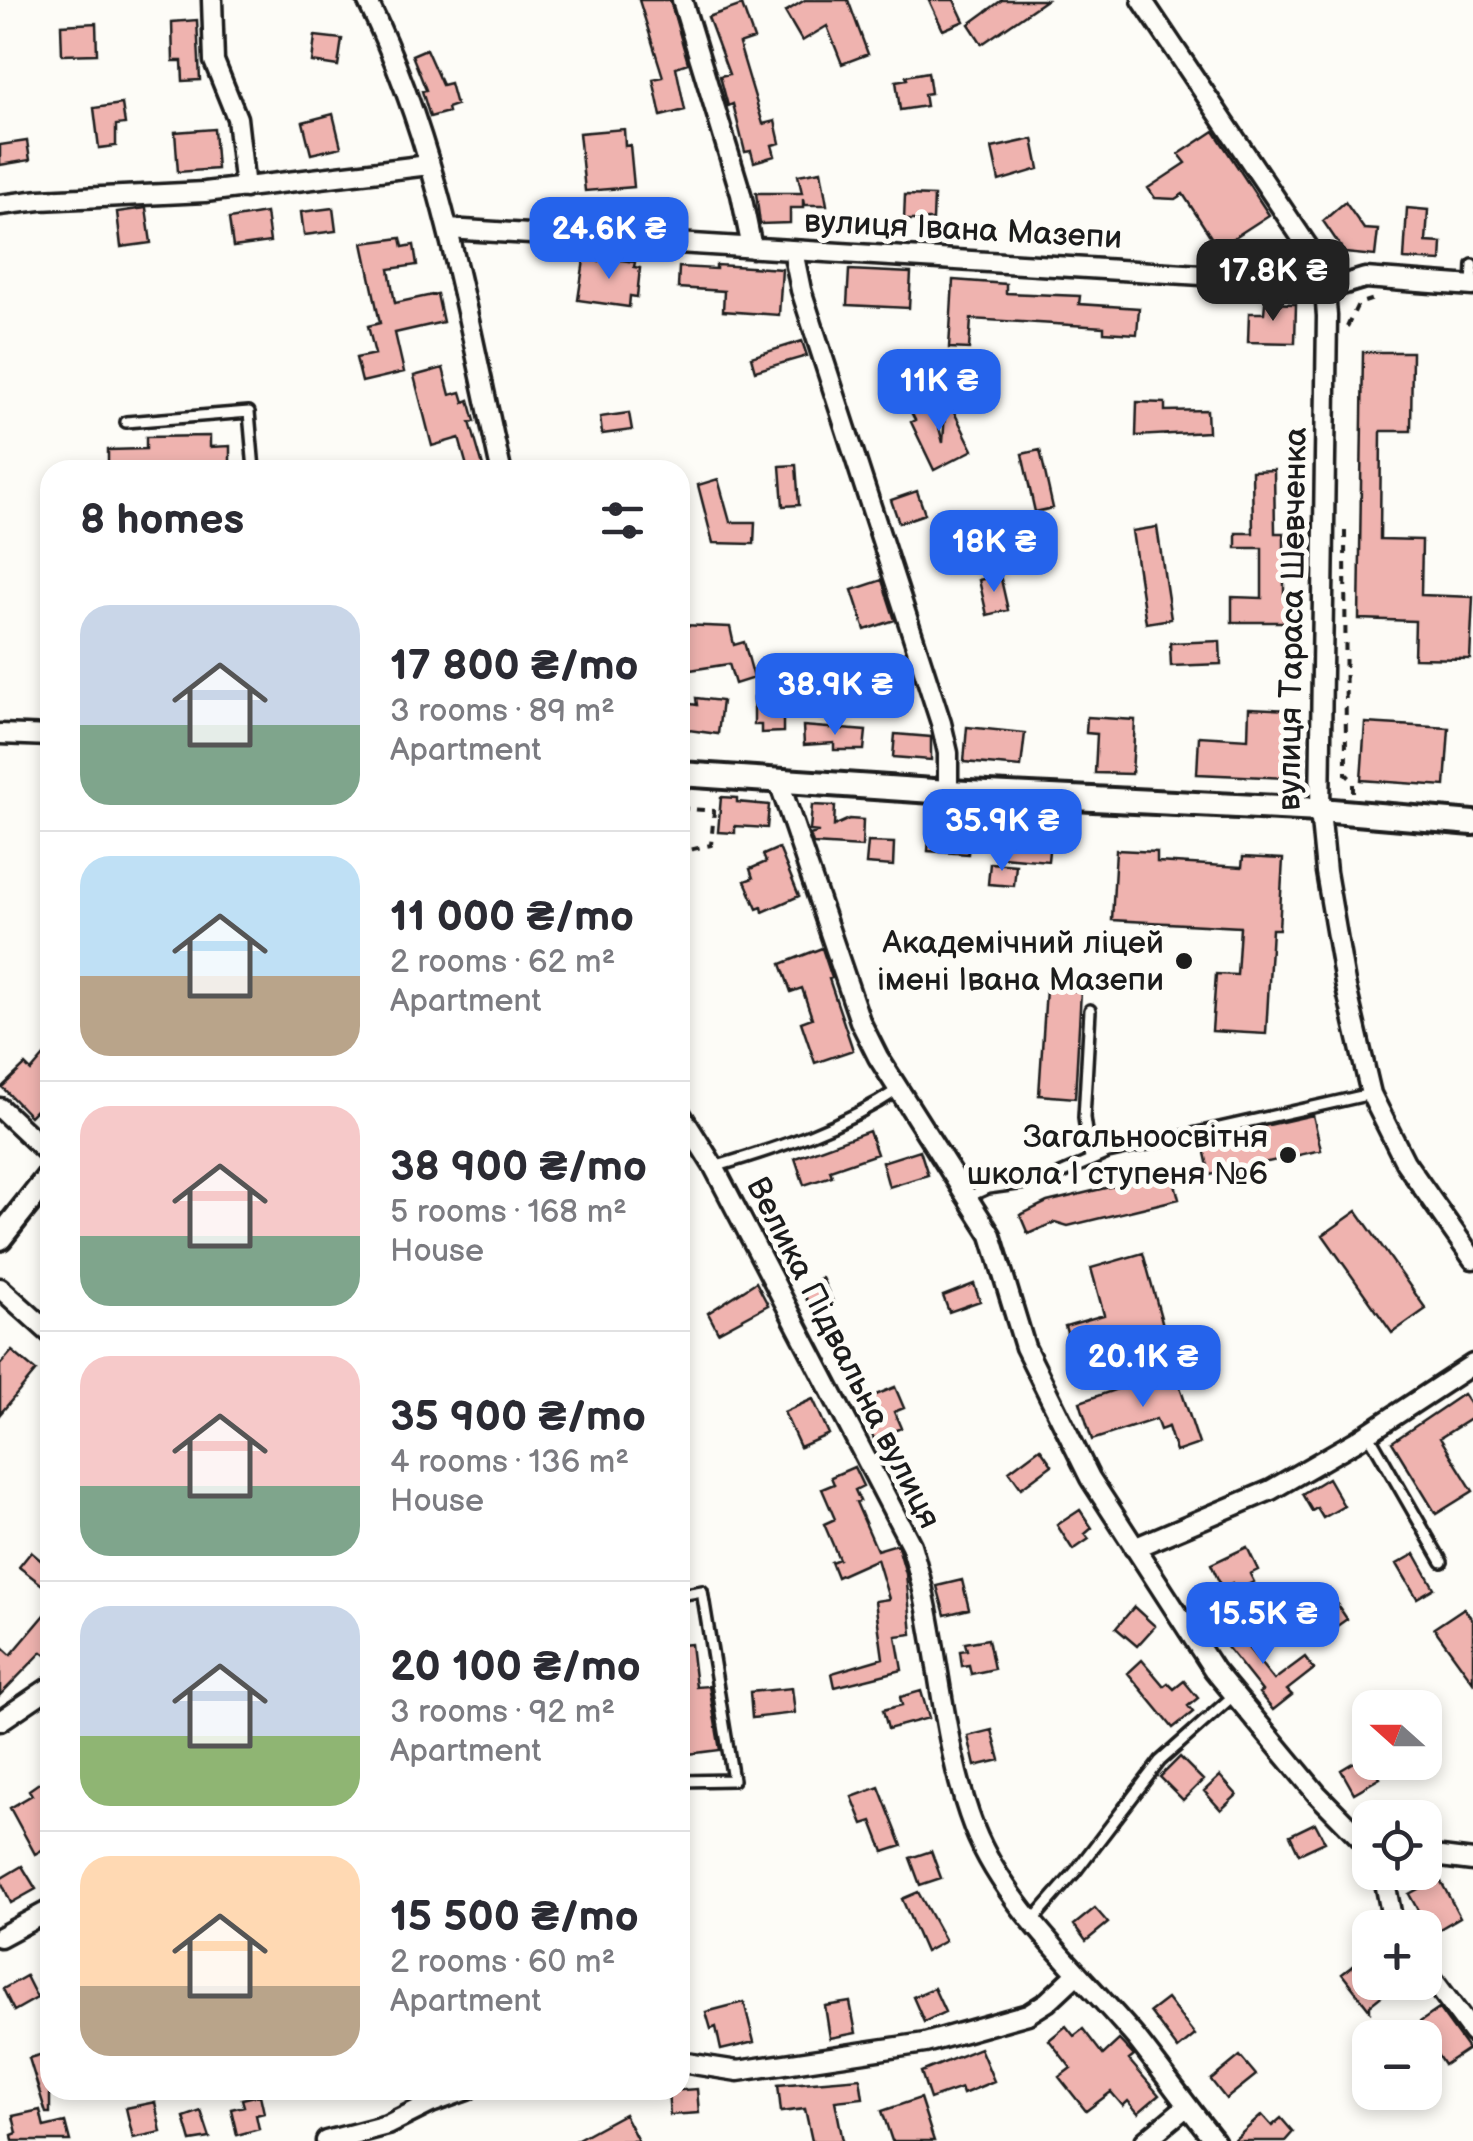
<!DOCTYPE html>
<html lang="en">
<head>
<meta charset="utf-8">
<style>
  :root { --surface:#fff; --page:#f7f7f7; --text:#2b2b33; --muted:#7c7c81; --line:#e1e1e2; --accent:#2563eb }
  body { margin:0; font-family:"Balsamiq Sans",sans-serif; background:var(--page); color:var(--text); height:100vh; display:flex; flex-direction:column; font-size:38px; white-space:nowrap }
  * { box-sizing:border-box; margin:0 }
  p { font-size:32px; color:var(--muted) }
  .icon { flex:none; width:55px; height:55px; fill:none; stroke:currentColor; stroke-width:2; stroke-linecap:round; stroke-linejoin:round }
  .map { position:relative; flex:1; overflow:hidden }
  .panel { position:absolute; left:40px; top:460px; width:650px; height:1640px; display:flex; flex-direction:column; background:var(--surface); border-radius:30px; box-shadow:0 5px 15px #0003 }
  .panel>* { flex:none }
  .needle { width:65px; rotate:291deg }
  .tools { position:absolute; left:1352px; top:1690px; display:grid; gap:20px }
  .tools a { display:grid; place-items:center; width:90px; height:90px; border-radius:20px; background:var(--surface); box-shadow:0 5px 15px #0003; font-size:50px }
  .price { position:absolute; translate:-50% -85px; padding:0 22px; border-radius:20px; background:var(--accent); color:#fff; font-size:32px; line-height:65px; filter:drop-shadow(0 2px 5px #0008) }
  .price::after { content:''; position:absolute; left:50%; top:60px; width:30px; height:22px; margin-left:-15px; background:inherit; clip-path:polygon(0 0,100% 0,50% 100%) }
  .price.on { background:#222; color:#fff }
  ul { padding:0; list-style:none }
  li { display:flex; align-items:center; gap:30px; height:250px; padding:0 40px }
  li+li { border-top:2px solid var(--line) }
  li span { display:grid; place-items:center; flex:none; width:280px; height:200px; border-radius:30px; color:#555 }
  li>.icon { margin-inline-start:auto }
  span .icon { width:120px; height:120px; fill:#fffc; stroke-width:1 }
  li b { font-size:42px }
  h2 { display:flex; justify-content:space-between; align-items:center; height:120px; padding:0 40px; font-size:42px }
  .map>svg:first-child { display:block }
</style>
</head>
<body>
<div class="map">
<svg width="1473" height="2141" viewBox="0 0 1473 2141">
  <rect width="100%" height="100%" fill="#fdfcf7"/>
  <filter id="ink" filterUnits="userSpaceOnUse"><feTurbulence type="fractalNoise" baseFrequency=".01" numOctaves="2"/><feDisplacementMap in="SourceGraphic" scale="20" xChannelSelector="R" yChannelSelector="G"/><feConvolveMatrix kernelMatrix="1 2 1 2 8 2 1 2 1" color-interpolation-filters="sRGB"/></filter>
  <g filter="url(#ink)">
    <path fill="#efb3af" stroke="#1c1c1c" stroke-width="2.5" d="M 639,0 L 670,0 L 688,63 L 676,67 L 685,110 L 661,116 L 653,79 L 663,77 Z
      M 805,0 L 848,0 L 868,54 L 842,64 L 827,26 L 802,41 L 785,12 Z
      M 929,0 L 954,0 L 964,21 L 943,30 Z
      M 1002,0 L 1046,0 L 982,44 L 969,24 Z
      M 742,5 L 754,39 L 739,44 L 763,124 L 775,121 L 780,143 L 772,145 L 775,156 L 754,162 L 751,151 L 745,152 L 733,104 L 728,106 L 720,76 L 729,74 L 708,17 Z
      M 197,20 L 200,80 L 183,81 L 182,61 L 173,61 L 172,22 Z
      M 96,23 L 97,54 L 62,55 L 61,25 Z
      M 315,36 L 342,39 L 338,66 L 312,62 Z
      M 426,49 L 442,85 L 450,83 L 456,105 L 447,108 L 448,112 L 430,117 L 422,91 L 426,90 L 412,55 Z
      M 928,72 L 931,93 L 924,94 L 926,106 L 900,110 L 896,81 L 907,79 L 906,76 Z
      M 122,104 L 125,124 L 116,125 L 116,146 L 99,148 L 94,108 Z
      M 333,114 L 341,147 L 311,154 L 303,122 Z
      M 214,129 L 217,169 L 178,172 L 175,132 Z
      M 624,129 L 625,146 L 630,145 L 634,187 L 585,191 L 579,133 Z
      M 1214,131 L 1269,215 L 1218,248 L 1183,194 L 1175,199 L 1155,198 L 1148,188 L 1186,163 L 1179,154 Z
      M 1033,139 L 1039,169 L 999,181 L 992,148 Z
      M 27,141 L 30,160 L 0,165 L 0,145 Z
      M 821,171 L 827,205 L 804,205 L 803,199 L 803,208 L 790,208 L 790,223 L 760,224 L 756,193 L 802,193 L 798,175 Z
      M 905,195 L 934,196 L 933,220 L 904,220 Z
      M 1345,202 L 1364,229 L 1378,230 L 1375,256 L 1345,253 L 1323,221 Z
      M 146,208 L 151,243 L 121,247 L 117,212 Z
      M 333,208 L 336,231 L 304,235 L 301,212 Z
      M 1407,208 L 1428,210 L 1426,242 L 1442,243 L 1441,261 L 1404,259 Z
      M 266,213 L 270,242 L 233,247 L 229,219 Z
      M 401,238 L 403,247 L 414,245 L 417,265 L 389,269 L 395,303 L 437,294 L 443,322 L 395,333 L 404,372 L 362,382 L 356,358 L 375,354 L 368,326 L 380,323 L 363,243 Z
      M 600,257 L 635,262 L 634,267 L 640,268 L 637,297 L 630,296 L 629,307 L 578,300 L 584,260 L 599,261 Z
      M 716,265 L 782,269 L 779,315 L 723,311 L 724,291 L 678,288 L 679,267 L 716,269 Z
      M 849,270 L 911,273 L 909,308 L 847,305 Z
      M 953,280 L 1006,284 L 1006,293 L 1080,296 L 1079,304 L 1139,308 L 1137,334 L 1104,332 L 1104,327 L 971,319 L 969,349 L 949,348 Z
      M 1265,303 L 1296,304 L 1295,343 L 1248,342 L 1249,313 L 1264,313 Z
      M 802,341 L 807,356 L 755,371 L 751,357 Z
      M 1363,352 L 1412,352 L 1411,431 L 1381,431 L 1380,539 L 1422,540 L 1421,595 L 1473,597 L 1470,659 L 1414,658 L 1415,621 L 1359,619 Z
      M 920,355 L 925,372 L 896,380 L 891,362 Z
      M 443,368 L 450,395 L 461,392 L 464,402 L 469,400 L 475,421 L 470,422 L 484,470 L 468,470 L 459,438 L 432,446 L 414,376 Z
      M 946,396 L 973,450 L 934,470 L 911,422 L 915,420 L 909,408 L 931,397 L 943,443 Z
      M 1137,402 L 1165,403 L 1165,411 L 1207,410 L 1208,432 L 1136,436 Z
      M 629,413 L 632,430 L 602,434 L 600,417 Z
      M 210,436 L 210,447 L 230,446 L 230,470 L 108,470 L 108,450 L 146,449 L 146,437 Z
      M 1040,450 L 1053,508 L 1035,512 L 1022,454 Z
      M 796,465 L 799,505 L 783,506 L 780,466 Z
      M 1274,470 L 1275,533 L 1284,533 L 1284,598 L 1291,598 L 1291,622 L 1232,622 L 1232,597 L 1262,598 L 1262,548 L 1236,548 L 1236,533 L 1253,533 L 1252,471 Z
      M 718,479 L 730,522 L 755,522 L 754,544 L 713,543 L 698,485 Z
      M 917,491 L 925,514 L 899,523 L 891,500 Z
      M 1157,527 L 1171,619 L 1146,623 L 1132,531 Z
      M 1000,575 L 1008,610 L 987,615 L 979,580 Z
      M 882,580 L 895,620 L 865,630 L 852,590 Z
      M 681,625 L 730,627 L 734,645 L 744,642 L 754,678 L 735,684 L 729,664 L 690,670 L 686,648 L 680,648 Z
      M 1220,641 L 1221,664 L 1171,666 L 1170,643 Z
      M 882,676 L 886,703 L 854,708 L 850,679 Z
      M 754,697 L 773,697 L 773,707 L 783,707 L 783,732 L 761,733 L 761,725 L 754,725 Z
      M 696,698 L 722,701 L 718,734 L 681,729 L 685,703 L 697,705 Z
      M 1249,708 L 1291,710 L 1287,778 L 1197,774 L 1199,736 L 1248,739 Z
      M 1087,717 L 1135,720 L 1132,774 L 1095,773 L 1097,734 L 1086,733 Z
      M 1365,723 L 1449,728 L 1445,786 L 1361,780 Z
      M 803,726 L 866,731 L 864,750 L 834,750 L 834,743 L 804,745 Z
      M 967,727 L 1025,733 L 1021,767 L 964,762 Z
      M 895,734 L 931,737 L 931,760 L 893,757 Z
      M 721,797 L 737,798 L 737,802 L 769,805 L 767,828 L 735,826 L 735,833 L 718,832 Z
      M 812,805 L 835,806 L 834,826 L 849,819 L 863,820 L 862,847 L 813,844 L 810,835 L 819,832 L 810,831 Z
      M 941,810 L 971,813 L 968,854 L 928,851 L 930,824 L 940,825 Z
      M 1005,825 L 1051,830 L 1048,861 L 1002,857 Z
      M 868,842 L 894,843 L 893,866 L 866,864 Z
      M 779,848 L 799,896 L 763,912 L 762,907 L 757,909 L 745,881 L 753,878 L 750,869 L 766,862 L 763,855 Z
      M 1116,850 L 1157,852 L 1157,862 L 1242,867 L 1243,857 L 1283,859 L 1279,929 L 1272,929 L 1266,1034 L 1212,1031 L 1216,974 L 1237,975 L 1240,927 L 1112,920 Z
      M 990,863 L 1016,865 L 1014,886 L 988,884 Z
      M 822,948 L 832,978 L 829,979 L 853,1050 L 815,1063 L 801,1022 L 812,1018 L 802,988 L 791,992 L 781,964 Z
      M 1046,989 L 1081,991 L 1075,1098 L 1039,1095 Z
      M 50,1049 L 50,1096 L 30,1116 L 2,1087 L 25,1065 L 31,1071 Z
      M 1313,1115 L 1321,1150 L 1210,1175 L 1202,1140 Z
      M 869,1131 L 877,1154 L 830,1170 L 832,1176 L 804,1185 L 795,1158 Z
      M 920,1150 L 928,1175 L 889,1187 L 882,1162 Z
      M 1172,1172 L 1179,1199 L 1068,1226 L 1055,1222 L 1028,1234 L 1020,1215 L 1047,1202 Z
      M 1357,1211 L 1426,1309 L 1392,1333 L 1323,1235 Z
      M 1143,1253 L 1166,1336 L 1096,1356 L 1092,1341 L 1071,1347 L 1065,1326 L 1104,1315 L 1091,1268 Z
      M 822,1278 L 833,1302 L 813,1312 L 801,1288 Z
      M 756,1282 L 768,1305 L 718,1332 L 708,1313 Z
      M 974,1284 L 980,1301 L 949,1312 L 943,1296 Z
      M 12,1351 L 36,1371 L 0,1414 L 0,1365 Z
      M 1174,1369 L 1199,1444 L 1176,1452 L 1168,1427 L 1160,1430 L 1156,1419 L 1092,1440 L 1080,1402 Z
      M 895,1387 L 904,1408 L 894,1412 L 901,1428 L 874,1439 L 859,1402 Z
      M 1463,1394 L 1473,1409 L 1473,1417 L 1440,1438 L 1473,1491 L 1436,1514 L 1392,1442 Z
      M 813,1399 L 829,1434 L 800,1447 L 784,1412 Z
      M 1040,1448 L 1052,1465 L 1021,1488 L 1009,1471 Z
      M 854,1467 L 863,1486 L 855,1490 L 860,1501 L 856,1502 L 877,1550 L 897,1544 L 899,1550 L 906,1574 L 912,1634 L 896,1636 L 902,1670 L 835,1687 L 832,1673 L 883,1658 L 875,1601 L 889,1599 L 877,1559 L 837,1577 L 831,1562 L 839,1559 L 824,1524 L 835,1519 L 822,1489 L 834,1484 L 831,1477 Z
      M 1328,1478 L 1344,1506 L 1323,1518 L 1317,1508 L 1312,1511 L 1302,1494 Z
      M 1080,1510 L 1092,1528 L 1085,1534 L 1089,1539 L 1073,1550 L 1057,1525 Z
      M 1247,1547 L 1258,1570 L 1250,1574 L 1254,1582 L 1235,1591 L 1232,1583 L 1222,1588 L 1211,1564 Z
      M 31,1552 L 50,1568 L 50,1591 L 19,1567 Z
      M 1415,1554 L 1434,1588 L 1417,1598 L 1397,1564 Z
      M 962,1580 L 969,1609 L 945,1615 L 937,1586 Z
      M 1326,1588 L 1347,1619 L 1320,1638 L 1298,1608 Z
      M 1134,1607 L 1155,1626 L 1137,1646 L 1116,1628 Z
      M 1464,1608 L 1473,1621 L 1473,1682 L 1434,1628 Z
      M 50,1609 L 50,1658 L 42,1652 L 0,1695 L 0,1645 L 11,1655 Z
      M 1235,1617 L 1249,1643 L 1246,1645 L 1274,1680 L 1305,1657 L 1314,1669 L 1287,1690 L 1292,1695 L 1273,1710 L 1259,1693 L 1262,1691 L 1227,1647 L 1230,1645 L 1219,1626 Z
      M 988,1639 L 994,1669 L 971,1674 L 969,1665 L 962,1666 L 960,1651 L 967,1650 L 965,1643 Z
      M 691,1644 L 696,1687 L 709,1686 L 720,1750 L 680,1755 L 680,1645 Z
      M 1142,1660 L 1164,1686 L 1168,1683 L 1174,1689 L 1184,1681 L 1198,1698 L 1188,1706 L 1193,1712 L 1173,1728 L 1128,1673 Z
      M 792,1688 L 795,1713 L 752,1718 L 750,1692 Z
      M 921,1691 L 929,1718 L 888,1729 L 883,1710 L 902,1705 L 900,1697 Z
      M 992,1730 L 1000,1760 L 975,1766 L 968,1736 Z
      M 1366,1755 L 1380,1778 L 1354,1793 L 1341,1770 Z
      M 1180,1757 L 1203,1780 L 1183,1800 L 1160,1777 Z
      M 1220,1776 L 1237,1795 L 1221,1810 L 1204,1791 Z
      M 42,1781 L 50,1792 L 50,1845 L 35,1854 L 10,1808 L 32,1795 L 29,1790 Z
      M 879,1787 L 902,1846 L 884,1852 L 872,1821 L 863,1824 L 852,1797 Z
      M 1315,1823 L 1325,1842 L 1299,1854 L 1290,1835 Z
      M 931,1851 L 941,1878 L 920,1885 L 910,1858 Z
      M 22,1866 L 36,1889 L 11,1903 L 0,1879 Z
      M 1439,1878 L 1460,1917 L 1431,1934 L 1409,1894 Z
      M 918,1892 L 945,1941 L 925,1952 L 902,1899 Z
      M 1095,1908 L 1108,1923 L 1086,1941 L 1074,1925 Z
      M 1363,1958 L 1370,1967 L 1370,1982 L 1399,1982 L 1370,2005 L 1370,2010 L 1342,1974 Z
      M 26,1976 L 37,1998 L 14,2011 L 3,1989 Z
      M 934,1988 L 945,2012 L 924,2022 L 913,1997 Z
      M 1167,1999 L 1195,2035 L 1178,2049 L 1150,2012 Z
      M 744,2002 L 754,2042 L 721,2050 L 716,2027 L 711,2029 L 706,2012 Z
      M 850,2002 L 856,2033 L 830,2038 L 825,2006 Z
      M 1439,2009 L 1468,2049 L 1444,2065 L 1417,2024 Z
      M 1066,2026 L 1074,2036 L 1083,2029 L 1103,2055 L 1119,2040 L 1134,2056 L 1129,2060 L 1159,2095 L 1138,2113 L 1128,2101 L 1123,2106 L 1111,2092 L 1086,2111 L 1059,2077 L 1071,2068 L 1049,2040 Z
      M 980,2048 L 994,2081 L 963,2094 L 961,2088 L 930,2099 L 921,2072 Z
      M 50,2052 L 50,2113 L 46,2113 L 29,2058 Z
      M 1240,2056 L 1256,2075 L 1226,2099 L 1211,2080 Z
      M 860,2078 L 863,2098 L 835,2101 L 843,2141 L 812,2141 L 805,2109 L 781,2112 L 778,2085 Z
      M 697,2089 L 699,2113 L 670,2115 L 668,2091 Z
      M 260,2095 L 264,2113 L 256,2115 L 259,2129 L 237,2135 L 231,2109 L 244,2106 L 242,2099 Z
      M 920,2098 L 934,2141 L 892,2141 L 882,2111 Z
      M 155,2102 L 161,2132 L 133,2138 L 126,2108 Z
      M 40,2110 L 44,2127 L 65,2122 L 70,2141 L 13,2141 L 12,2135 L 17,2133 L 13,2116 Z
      M 201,2111 L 210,2138 L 191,2141 L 184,2117 Z
      M 624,2114 L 638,2141 L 574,2141 Z
      M 1262,2115 L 1272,2126 L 1281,2118 L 1293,2132 L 1285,2141 L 1233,2141 Z"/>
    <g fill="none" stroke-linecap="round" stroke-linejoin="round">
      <g stroke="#1c1c1c" stroke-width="16">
        <path id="service" d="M 1472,286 L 1473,265
          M 126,422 L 249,412 L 254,470
          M 1090,1159 L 1084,1118 L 1090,1010
          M 714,1167 C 779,1148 842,1127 899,1089
          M 968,1197 L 988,1188 L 1047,1180 L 1108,1153 L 1371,1094
          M 1368,1433 L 1442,1562
          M 680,1595 L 702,1591 L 733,1780 L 680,1781
          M 1033,1920 L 1075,1872 L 1160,1761 L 1233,1696"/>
      </g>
      <g stroke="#1c1c1c" stroke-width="25">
        <path id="minor" d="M 212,0 L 214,61 L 237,118 L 245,188
          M 367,0 C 439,146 466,312 501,470
          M 682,0 L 741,194 L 752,248
          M 1142,0 L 1308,247 L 1324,279 L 1327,316 L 1320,810 L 1326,872 L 1345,983 L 1371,1094 L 1405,1162 L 1473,1259
          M 0,205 L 40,200 L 205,192 L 429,165
          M 448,229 L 1267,279 L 1325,290 L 1365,278 L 1473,286
          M 793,251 L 801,290 L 941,723 L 948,753 L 948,792
          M 0,734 L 50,736
          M 778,779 L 860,1021 L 878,1057 L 991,1235 L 1025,1347 L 1090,1478 L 1214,1670 L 1317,1794 L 1370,1848
          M 0,1108 L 50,1155
          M 680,1113 L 714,1167 L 911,1545 C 940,1637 939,1737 974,1828 C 1005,1907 1082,1974 1136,2038 C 1163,2072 1188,2108 1215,2141
          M 0,1288 L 50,1333
          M 1134,1548 L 1271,1490 L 1356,1441 L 1473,1364
          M 0,1721 L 50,1687
          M 1425,1855 L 1473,1861
          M 1383,1872 L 1394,1928
          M 0,1937 L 50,1910
          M 1425,1969 L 1473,2033
          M 680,2062 L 738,2071 L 925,2043 L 1028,2014 L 1047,2002 L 1077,1974
          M 326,2141 L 387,2125 L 431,2103 L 467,2090
          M 1145,2141 L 1187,2106"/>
      </g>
      <g stroke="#1c1c1c" stroke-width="30">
        <path id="tertiary" d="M 680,774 L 948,792 L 1320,810 L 1473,823
          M 0,1238 L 50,1175"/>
      </g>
      <path stroke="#1c1c1c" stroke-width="4" stroke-dasharray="8 8" stroke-linecap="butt" d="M 1347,327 L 1358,304 L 1377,298
        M 1345,531 L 1346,774 L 1353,781 L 1353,794
        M 680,808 L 714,811 L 711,845 L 680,852"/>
      <use href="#service" stroke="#fdfcf7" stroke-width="9"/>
      <use href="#minor" stroke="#fdfcf7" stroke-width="18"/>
      <use href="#tertiary" stroke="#fdfcf7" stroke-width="22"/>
    </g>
  </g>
  <g fill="#1c1c1c" stroke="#fdfcf7" stroke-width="4">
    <circle cx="1184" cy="961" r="10"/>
    <circle cx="1288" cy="1155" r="10"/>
  </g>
  <g text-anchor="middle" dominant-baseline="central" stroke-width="10" stroke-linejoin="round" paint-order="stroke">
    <g font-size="32" fill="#1c1c1c" stroke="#fdfcf7">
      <text transform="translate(963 230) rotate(3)">вулиця Івана Мазепи</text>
      <text transform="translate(1293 619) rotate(-89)">вулиця Тараса Шевченка</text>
      <text transform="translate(843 1353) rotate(63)">Велика Підвальна вулиця</text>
    </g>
    <g font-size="32" fill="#1c1c1c" stroke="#fdfcf7" text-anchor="end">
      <text x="1164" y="943">Академічний ліцей<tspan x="1164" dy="37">імені Івана Мазепи</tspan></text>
      <text x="1268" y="1137">Загальноосвітня<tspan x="1268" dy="37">школа І ступеня №6</tspan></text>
    </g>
  </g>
</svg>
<div class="tools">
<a><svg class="needle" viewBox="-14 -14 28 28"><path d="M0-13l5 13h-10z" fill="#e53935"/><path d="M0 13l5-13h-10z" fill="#7c7c81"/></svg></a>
<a><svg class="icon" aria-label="locate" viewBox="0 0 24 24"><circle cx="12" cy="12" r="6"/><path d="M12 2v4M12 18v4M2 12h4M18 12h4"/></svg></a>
<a>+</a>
<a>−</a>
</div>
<b class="price" style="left:609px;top:282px">24.6K ₴</b>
<b class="price on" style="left:1273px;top:324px">17.8K ₴</b>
<b class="price" style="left:939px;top:434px">11K ₴</b>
<b class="price" style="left:994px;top:595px">18K ₴</b>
<b class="price" style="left:835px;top:738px">38.9K ₴</b>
<b class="price" style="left:1002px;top:874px">35.9K ₴</b>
<b class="price" style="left:1143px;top:1410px">20.1K ₴</b>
<b class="price" style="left:1263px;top:1667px">15.5K ₴</b>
<section class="panel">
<h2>8 homes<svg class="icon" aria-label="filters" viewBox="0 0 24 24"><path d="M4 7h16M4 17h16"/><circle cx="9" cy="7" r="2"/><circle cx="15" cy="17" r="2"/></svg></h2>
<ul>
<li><span style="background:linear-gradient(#c9d6e8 60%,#7fa58c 0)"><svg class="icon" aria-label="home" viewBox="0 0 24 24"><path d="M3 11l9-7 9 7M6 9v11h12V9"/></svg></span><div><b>17 800 ₴/mo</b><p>3 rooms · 89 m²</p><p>Apartment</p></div></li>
<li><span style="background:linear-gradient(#bfe0f5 60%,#b9a48a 0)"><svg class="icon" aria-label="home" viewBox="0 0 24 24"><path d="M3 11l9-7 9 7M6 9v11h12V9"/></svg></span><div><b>11 000 ₴/mo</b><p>2 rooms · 62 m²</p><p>Apartment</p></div></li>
<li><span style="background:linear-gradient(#f6c9c9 65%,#7fa58c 0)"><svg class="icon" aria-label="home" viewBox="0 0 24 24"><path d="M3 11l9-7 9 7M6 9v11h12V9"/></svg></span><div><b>38 900 ₴/mo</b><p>5 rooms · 168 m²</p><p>House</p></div></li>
<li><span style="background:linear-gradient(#f6c9c9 65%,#7fa58c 0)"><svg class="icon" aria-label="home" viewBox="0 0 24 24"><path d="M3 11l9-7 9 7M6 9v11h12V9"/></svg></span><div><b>35 900 ₴/mo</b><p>4 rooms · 136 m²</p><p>House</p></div></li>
<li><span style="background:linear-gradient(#c9d6e8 65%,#8fb573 0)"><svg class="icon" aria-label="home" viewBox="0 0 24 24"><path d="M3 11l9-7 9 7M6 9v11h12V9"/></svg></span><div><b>20 100 ₴/mo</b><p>3 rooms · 92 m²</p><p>Apartment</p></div></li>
<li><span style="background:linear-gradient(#ffd9b3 65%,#b9a48a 0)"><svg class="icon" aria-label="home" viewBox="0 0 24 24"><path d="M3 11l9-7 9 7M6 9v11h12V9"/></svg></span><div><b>15 500 ₴/mo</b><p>2 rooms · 60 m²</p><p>Apartment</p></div></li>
</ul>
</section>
</div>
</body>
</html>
